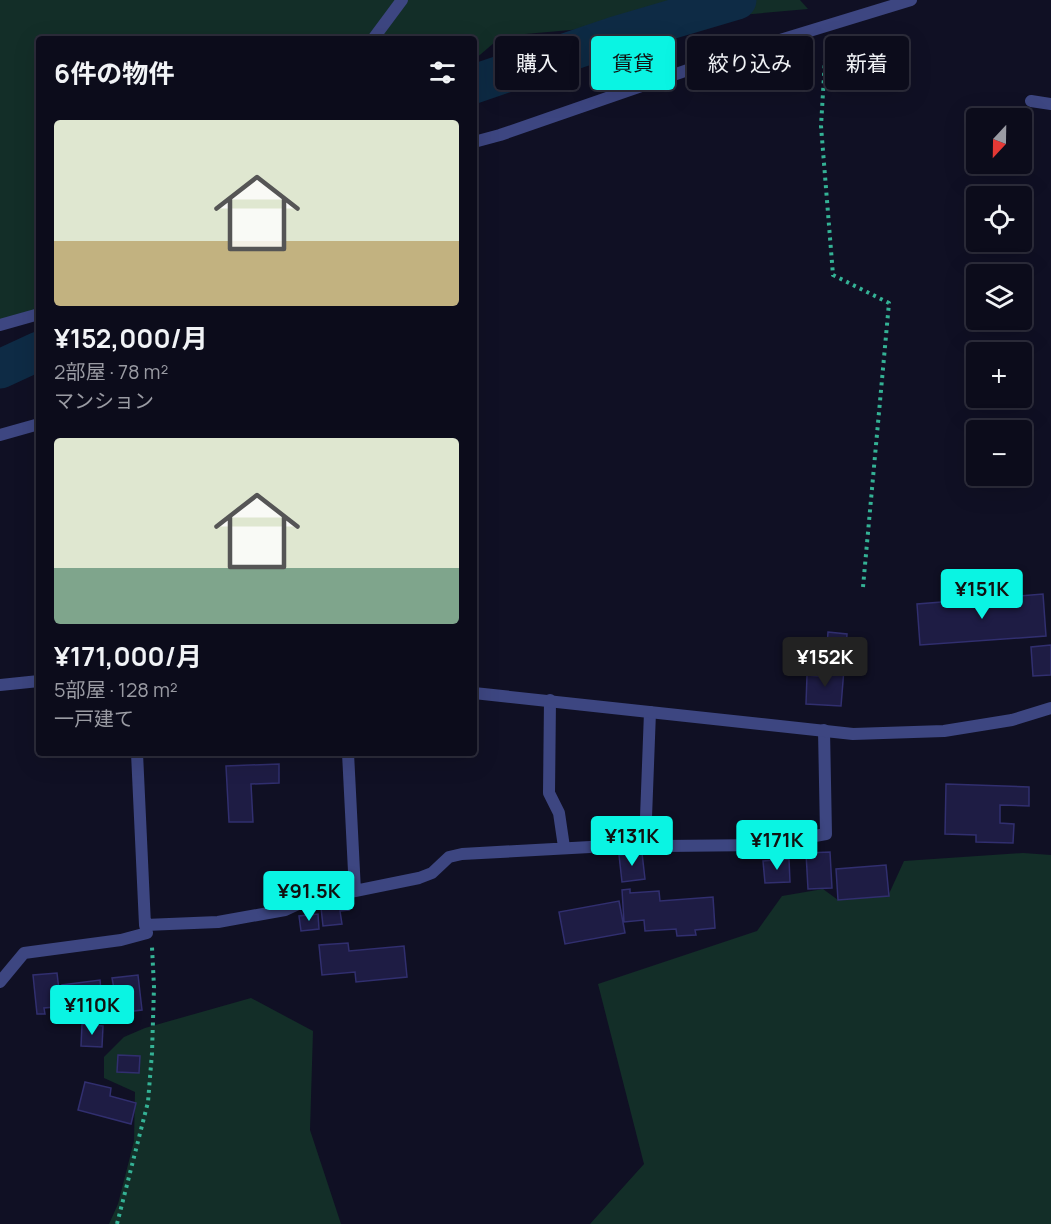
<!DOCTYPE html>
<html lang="ja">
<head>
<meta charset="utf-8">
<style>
  :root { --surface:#0c0c1b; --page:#1a1a28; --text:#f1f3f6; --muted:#9a9ba3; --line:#2c2c3a; --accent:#0af4e3 }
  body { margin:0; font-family:Manrope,"Noto Sans JP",sans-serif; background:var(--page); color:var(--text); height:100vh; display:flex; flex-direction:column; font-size:22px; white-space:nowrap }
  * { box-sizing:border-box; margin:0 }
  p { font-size:20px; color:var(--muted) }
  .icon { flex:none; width:33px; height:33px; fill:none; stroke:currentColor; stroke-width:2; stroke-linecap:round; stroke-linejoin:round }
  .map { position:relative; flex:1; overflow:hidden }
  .details { position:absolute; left:36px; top:36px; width:441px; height:720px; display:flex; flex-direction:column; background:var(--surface); border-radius:6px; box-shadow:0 6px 24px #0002,0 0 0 2px var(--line) }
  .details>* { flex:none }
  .guide { position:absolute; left:495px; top:36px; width:465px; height:54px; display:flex; gap:12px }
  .needle { width:39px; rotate:202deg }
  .fabs { position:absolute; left:966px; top:108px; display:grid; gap:12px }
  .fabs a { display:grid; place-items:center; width:66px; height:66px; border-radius:6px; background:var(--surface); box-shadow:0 6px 24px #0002,0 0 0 2px var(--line); font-size:30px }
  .price { position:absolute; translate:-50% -51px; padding:0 14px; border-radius:6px; background:var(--accent); color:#111; font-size:20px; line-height:39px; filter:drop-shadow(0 2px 3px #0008) }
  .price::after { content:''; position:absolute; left:50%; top:36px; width:18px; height:14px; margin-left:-9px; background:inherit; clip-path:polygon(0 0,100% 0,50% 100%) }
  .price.active { background:#222; color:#fff }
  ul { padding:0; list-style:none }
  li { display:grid; align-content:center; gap:12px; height:318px; padding:0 18px }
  li span { display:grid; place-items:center; height:186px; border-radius:6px; color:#555 }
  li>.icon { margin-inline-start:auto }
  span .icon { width:108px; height:108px; fill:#fffc; stroke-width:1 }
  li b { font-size:26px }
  h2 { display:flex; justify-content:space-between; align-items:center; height:72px; padding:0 18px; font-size:26px }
  .pill { padding:0 21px; border-radius:6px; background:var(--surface); box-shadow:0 6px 24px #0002,0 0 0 2px var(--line); font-size:21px; line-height:54px }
  .pill.active { background:var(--accent); color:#111 }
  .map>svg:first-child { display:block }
</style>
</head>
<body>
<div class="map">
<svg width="1051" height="1224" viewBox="0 0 1051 1224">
  <rect width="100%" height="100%" fill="#101024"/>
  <path fill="#132e28" d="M 0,0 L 800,0 L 808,9 L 502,36 L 474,60 L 474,39 L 39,39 L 39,315 L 0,326 Z
    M 1023,853 L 1051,855 L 1051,1224 L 590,1224 L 644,1164 L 598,984 L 757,931 L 782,896 L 823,889 L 838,900 L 888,896 L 904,861 Z
    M 251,998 L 313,1031 L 310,1130 L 341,1224 L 109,1224 L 118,1204 L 134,1141 L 135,1092 L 104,1078 L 104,1057 L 124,1037 L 145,1028 Z"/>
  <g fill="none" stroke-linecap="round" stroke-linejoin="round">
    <path stroke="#0e2b45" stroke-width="39" d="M 474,84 L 615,36 L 737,0
      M 0,369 L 39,351"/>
  </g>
  <path fill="#1e1c44" stroke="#312f6f" stroke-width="1.5" d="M 1043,594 L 1046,636 L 920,645 L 917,604 Z
    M 828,632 L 847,634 L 846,648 L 827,647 Z
    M 808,638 L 822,639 L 820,666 L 806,665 Z
    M 1051,645 L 1051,675 L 1033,676 L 1031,647 Z
    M 818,668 L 844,669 L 841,706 L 806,704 L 807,675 L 818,676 Z
    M 279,764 L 279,783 L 251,784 L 253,822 L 229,822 L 226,766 Z
    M 946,784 L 1029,787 L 1029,806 L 1000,805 L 1000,823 L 1014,824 L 1013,843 L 976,842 L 976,835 L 945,834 Z
    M 830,852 L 832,888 L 808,889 L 806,853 Z
    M 642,853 L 645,879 L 622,882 L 619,855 Z
    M 789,859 L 790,882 L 765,883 L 763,861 Z
    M 886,865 L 889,896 L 838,900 L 836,869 Z
    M 630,889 L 630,893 L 659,891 L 660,901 L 713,897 L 715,928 L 695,930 L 696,935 L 677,936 L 676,929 L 645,931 L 644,920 L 624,922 L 622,890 Z
    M 347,896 L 349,910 L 340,911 L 342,924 L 323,926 L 320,898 Z
    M 619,901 L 625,933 L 565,944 L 559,912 Z
    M 318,914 L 319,929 L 301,931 L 299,916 Z
    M 348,943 L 349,951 L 404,946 L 407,977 L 356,982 L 355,972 L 322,975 L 319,945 Z
    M 57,973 L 59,990 L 56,989 L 57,1000 L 54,1001 L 55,1007 L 44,1008 L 45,1014 L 37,1014 L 33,975 Z
    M 138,975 L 142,1010 L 66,1019 L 62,985 L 100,980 L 101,991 L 114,989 L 112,978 Z
    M 82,1024 L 103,1026 L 102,1047 L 81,1046 Z
    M 118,1055 L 140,1056 L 139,1073 L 117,1072 Z
    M 85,1082 L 111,1088 L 110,1096 L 136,1103 L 131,1124 L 78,1110 Z"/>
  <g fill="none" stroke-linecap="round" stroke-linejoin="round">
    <path stroke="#34b295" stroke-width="4" stroke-dasharray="3 4.5" stroke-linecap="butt" d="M 826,43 L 821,126 L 833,275 L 889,303 L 863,587
      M 117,1224 L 148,1102 L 152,1053 L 154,987 L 152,947"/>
    <path stroke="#3d4681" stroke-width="12" d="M 373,39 L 402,0
      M 1031,101 L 1051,104
      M 474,142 L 500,135 L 731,55 L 911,0
      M 0,325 L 39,314
      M 0,435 L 39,424
      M 550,700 L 549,793 L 559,813 L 564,847
      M 348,753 L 355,891
      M 645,844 L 650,712
      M 145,925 L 218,922 L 285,910 L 311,898 L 355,891 L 419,878 L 432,873 L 449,857 L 462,854 L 645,844 L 663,846 L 765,845 L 826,834 L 824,730
      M 0,982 L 24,953 L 121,940 L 147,933 L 145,925 L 137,753"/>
    <path stroke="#3d4681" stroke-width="12" d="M 0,685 L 39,681
      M 474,693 L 853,734 L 944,731 L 1012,720 L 1051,708"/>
  </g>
</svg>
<div class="fabs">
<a><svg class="needle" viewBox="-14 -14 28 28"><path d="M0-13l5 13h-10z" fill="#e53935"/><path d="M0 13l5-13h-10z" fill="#9a9ba3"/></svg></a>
<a><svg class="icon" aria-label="locate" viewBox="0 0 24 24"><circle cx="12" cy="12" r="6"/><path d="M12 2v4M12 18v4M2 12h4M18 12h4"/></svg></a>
<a><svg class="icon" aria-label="layers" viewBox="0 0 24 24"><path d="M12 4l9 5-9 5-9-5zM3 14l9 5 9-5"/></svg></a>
<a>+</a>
<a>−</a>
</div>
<b class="price" style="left:982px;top:620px">¥151K</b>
<b class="price active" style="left:825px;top:688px">¥152K</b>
<b class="price" style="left:632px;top:867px">¥131K</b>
<b class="price" style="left:777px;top:871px">¥171K</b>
<b class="price" style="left:309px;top:922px">¥91.5K</b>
<b class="price" style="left:92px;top:1036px">¥110K</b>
<div class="guide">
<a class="pill">購入</a>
<a class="pill active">賃貸</a>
<a class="pill">絞り込み</a>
<a class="pill">新着</a>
</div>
<section class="details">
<h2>6件の物件<svg class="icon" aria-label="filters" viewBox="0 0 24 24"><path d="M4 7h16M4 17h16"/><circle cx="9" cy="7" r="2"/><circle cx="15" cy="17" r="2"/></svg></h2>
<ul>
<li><span style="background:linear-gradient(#dfe7d0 65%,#c2b280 0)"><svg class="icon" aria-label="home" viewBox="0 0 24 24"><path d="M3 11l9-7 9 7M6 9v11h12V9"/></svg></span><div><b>¥152,000/月</b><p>2部屋 · 78 m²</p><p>マンション</p></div></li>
<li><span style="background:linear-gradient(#dfe7d0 70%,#7fa58c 0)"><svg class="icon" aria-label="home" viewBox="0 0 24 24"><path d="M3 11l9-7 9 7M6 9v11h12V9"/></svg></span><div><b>¥171,000/月</b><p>5部屋 · 128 m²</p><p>一戸建て</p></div></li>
</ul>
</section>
</div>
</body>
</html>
